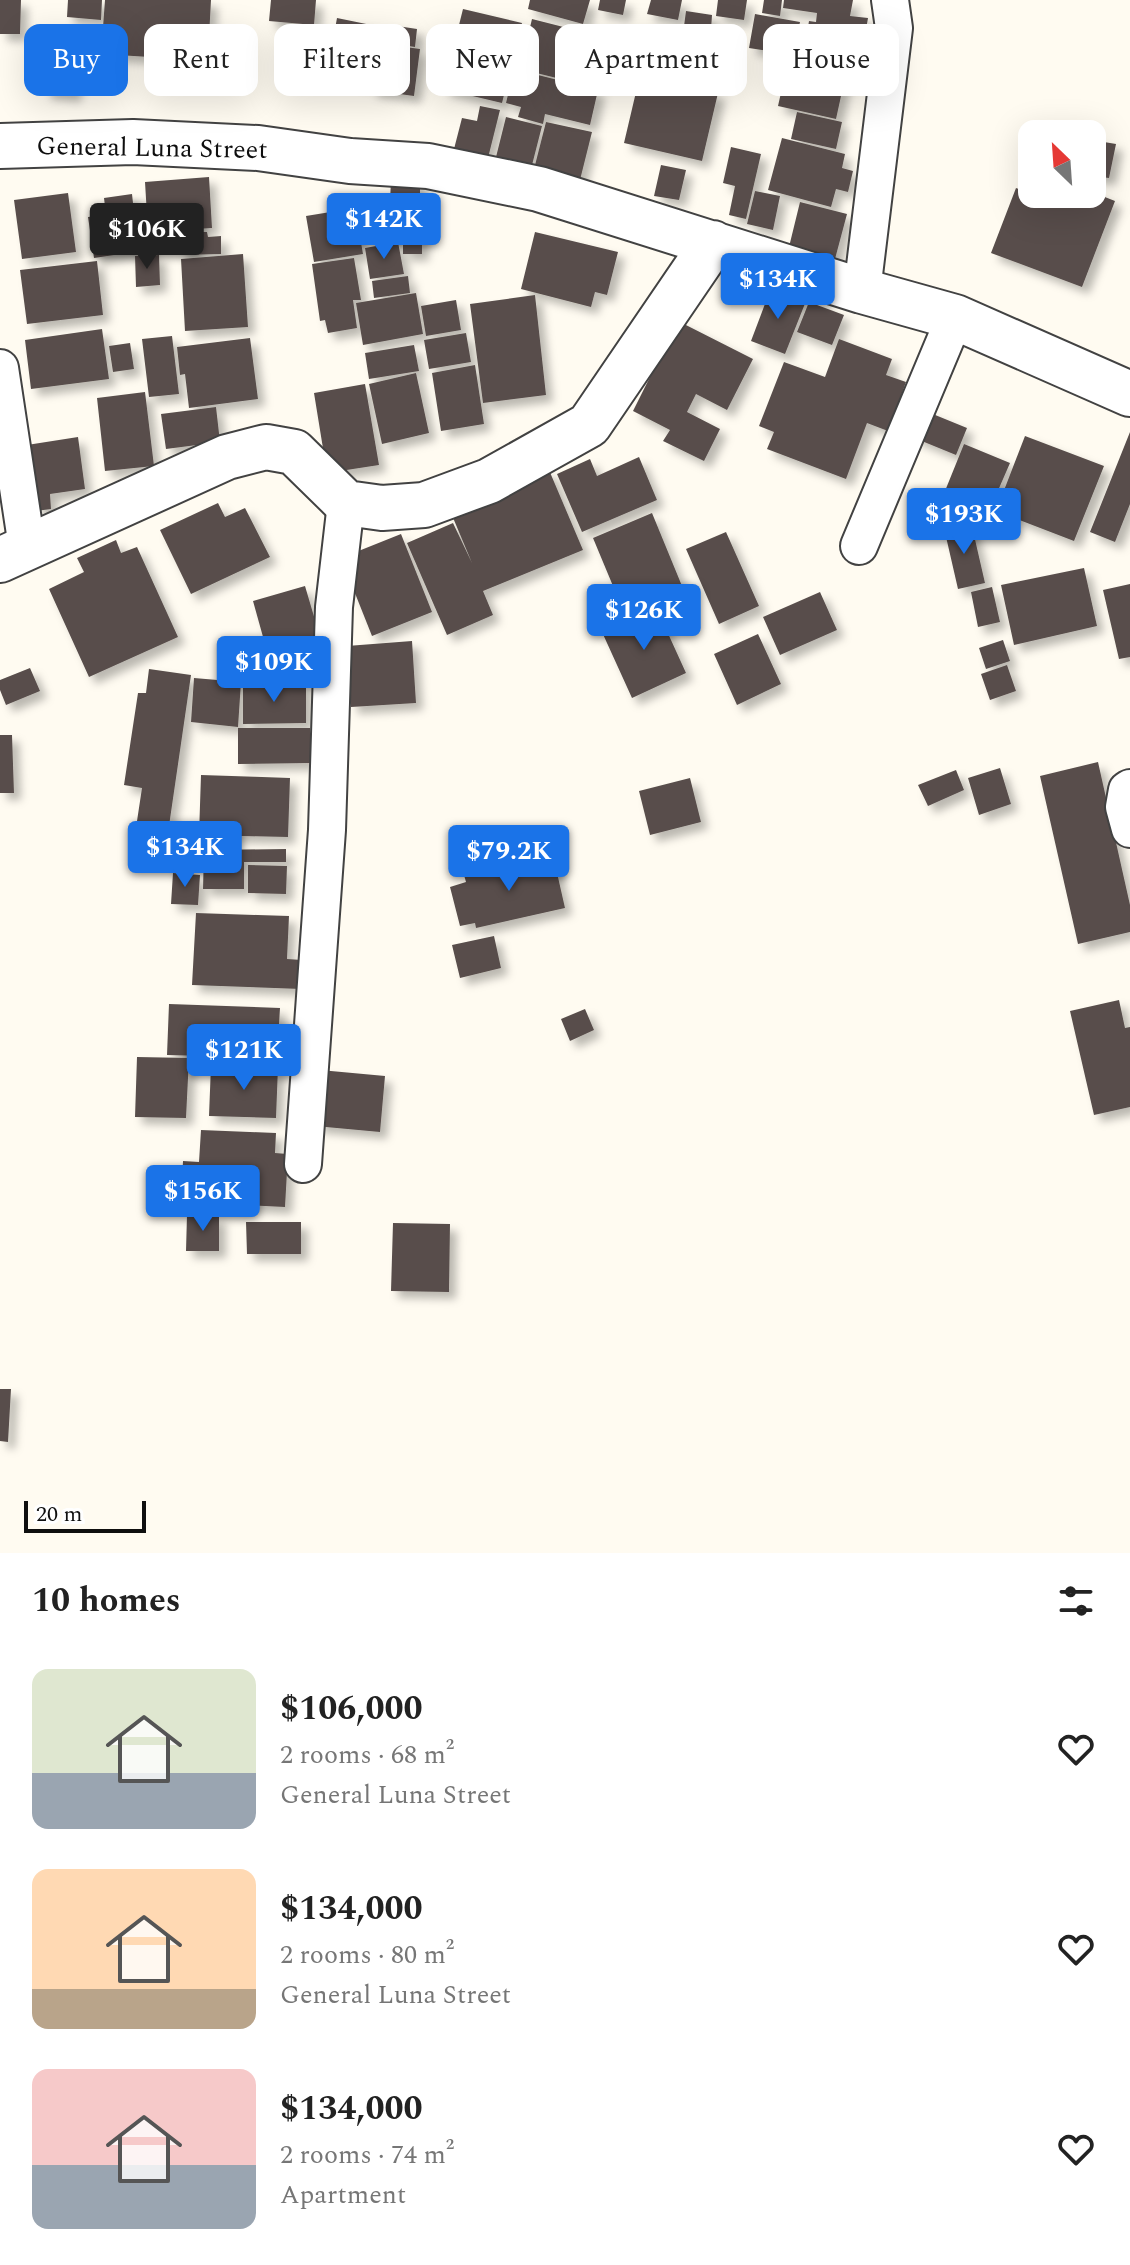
<!DOCTYPE html>
<html lang="en">
<head>
<meta charset="utf-8">
<style>
  :root { --surface:#fff; --page:#f6f6f6; --text:#222; --muted:#767676; --accent:#1a73e8 }
  body { margin:0; font-family:Spectral,serif; background:var(--page); color:var(--text); height:100vh; display:flex; flex-direction:column; font-size:30px; white-space:nowrap }
  * { box-sizing:border-box; margin:0 }
  p { font-size:26px; color:var(--muted) }
  .icon { flex:none; width:44px; height:44px; fill:none; stroke:currentColor; stroke-width:2; stroke-linecap:round; stroke-linejoin:round }
  .map { position:relative; height:1553px; overflow:hidden }
  .side { display:flex; flex-direction:column; background:var(--surface); flex:1 }
  .side>* { flex:none }
  .top-card { position:absolute; left:24px; top:24px; width:1082px; height:72px; display:flex; gap:16px }
  .needle { width:52px; rotate:335deg }
  .tools { position:absolute; left:1018px; top:120px; display:grid; gap:16px }
  .tools a { display:grid; place-items:center; width:88px; height:88px; border-radius:16px; background:var(--surface); box-shadow:0 8px 32px #0002; font-size:40px }
  .scale { position:absolute; left:24px; bottom:20px; width:122px; box-sizing:border-box; padding-left:8px; border:4px solid #0f0f0f; border-top:0; font-size:22px; line-height:28px; white-space:nowrap; color:#0f0f0f; -webkit-text-stroke:6px #fff; paint-order:stroke }
  .price { position:absolute; translate:-50% -68px; padding:0 18px; border-radius:8px; background:var(--accent); color:#fff; font-size:26px; line-height:52px; filter:drop-shadow(0 2px 4px #0008) }
  .price::after { content:''; position:absolute; left:50%; top:48px; width:24px; height:18px; margin-left:-12px; background:inherit; clip-path:polygon(0 0,100% 0,50% 100%) }
  .price.on { background:#222; color:#fff }
  ul { padding:0; list-style:none }
  li { display:flex; align-items:center; gap:24px; height:200px; padding:0 32px }
  li span { display:grid; place-items:center; flex:none; width:224px; height:160px; border-radius:16px; color:#555 }
  li>.icon { margin-inline-start:auto }
  span .icon { width:96px; height:96px; fill:#fffc; stroke-width:1 }
  li b { font-size:34px }
  h2 { display:flex; justify-content:space-between; align-items:center; height:96px; padding:0 32px; font-size:34px }
  .tag { padding:0 28px; border-radius:16px; background:var(--surface); box-shadow:0 8px 32px #0002; font-size:28px; line-height:72px }
  .tag.on { background:var(--accent); color:#fff }
  .map>svg:first-child { display:block }
</style>
</head>
<body>
<div class="map">
<svg width="1130" height="1553" viewBox="0 0 1130 1553">
  <defs>
    <filter id="shadow"><feDropShadow dx="7" dy="7" stdDeviation="4" flood-color="#0004"/></filter>
  </defs>
  <rect width="100%" height="100%" fill="#fffbf1"/>
  <path fill="#584e4b" filter="url(#shadow)" d="M 0,0 L 21,0 L 20,34 L 0,34 Z
    M 68,0 L 102,0 L 101,20 L 67,17 Z
    M 105,0 L 211,0 L 209,37 L 167,36 L 166,58 L 101,54 Z
    M 271,0 L 316,0 L 314,25 L 269,21 Z
    M 530,0 L 590,0 L 583,24 L 528,9 Z
    M 600,0 L 626,0 L 623,15 L 598,10 Z
    M 651,0 L 682,0 L 678,20 L 647,14 Z
    M 718,0 L 747,0 L 744,20 L 716,16 Z
    M 764,0 L 782,0 L 780,16 L 762,13 Z
    M 784,0 L 853,0 L 850,16 L 868,18 L 860,65 L 803,56 L 809,21 L 816,22 L 817,13 L 783,8 Z
    M 463,9 L 522,23 L 502,103 L 443,89 Z
    M 686,11 L 712,15 L 711,30 L 684,26 Z
    M 755,14 L 800,22 L 793,55 L 749,48 Z
    M 337,18 L 376,26 L 371,47 L 333,40 Z
    M 532,19 L 591,34 L 577,83 L 520,69 Z
    M 384,24 L 417,29 L 415,47 L 382,42 Z
    M 679,27 L 712,33 L 707,59 L 674,53 Z
    M 377,43 L 420,49 L 414,96 L 370,90 Z
    M 341,49 L 372,56 L 366,83 L 336,76 Z
    M 47,54 L 78,56 L 74,95 L 44,92 Z
    M 787,66 L 845,78 L 836,119 L 778,106 Z
    M 514,69 L 598,90 L 590,125 L 545,114 L 543,124 L 518,117 L 521,107 L 506,103 Z
    M 640,75 L 718,93 L 702,161 L 624,143 Z
    M 480,106 L 500,110 L 488,158 L 454,149 L 462,118 L 477,121 Z
    M 797,112 L 842,122 L 836,149 L 791,139 Z
    M 506,117 L 542,126 L 531,169 L 495,161 Z
    M 546,122 L 592,132 L 579,184 L 533,173 Z
    M 782,138 L 845,154 L 842,168 L 853,171 L 848,192 L 836,189 L 831,207 L 768,190 Z
    M 1092,140 L 1116,144 L 1109,178 L 1092,176 Z
    M 731,147 L 761,154 L 746,219 L 729,215 L 735,186 L 723,183 Z
    M 661,165 L 686,170 L 679,200 L 654,196 Z
    M 209,177 L 212,228 L 148,232 L 145,182 Z
    M 391,180 L 420,180 L 420,203 L 390,202 Z
    M 1016,188 L 1032,194 L 1092,192 L 1115,201 L 1082,287 L 991,253 Z
    M 755,191 L 780,196 L 773,230 L 747,224 Z
    M 68,193 L 76,252 L 22,259 L 14,200 Z
    M 132,194 L 136,230 L 145,229 L 148,250 L 94,258 L 88,217 L 106,215 L 104,198 Z
    M 800,202 L 847,214 L 835,259 L 789,247 Z
    M 396,206 L 401,238 L 375,243 L 370,209 Z
    M 355,208 L 363,254 L 314,262 L 306,216 Z
    M 403,208 L 422,208 L 422,254 L 403,254 Z
    M 179,232 L 207,232 L 208,237 L 221,236 L 221,254 L 179,255 Z
    M 535,232 L 618,252 L 607,295 L 595,292 L 591,307 L 521,289 Z
    M 398,242 L 404,274 L 370,279 L 365,248 Z
    M 243,254 L 248,327 L 185,331 L 181,259 Z
    M 159,255 L 160,285 L 136,287 L 135,256 Z
    M 354,258 L 361,300 L 353,300 L 357,328 L 328,333 L 325,320 L 320,321 L 312,264 Z
    M 97,261 L 103,315 L 27,324 L 20,270 Z
    M 408,276 L 410,293 L 374,298 L 372,281 Z
    M 771,288 L 806,301 L 785,354 L 751,341 Z
    M 416,293 L 423,334 L 363,345 L 356,303 Z
    M 535,295 L 546,395 L 483,403 L 470,304 Z
    M 456,300 L 461,330 L 426,336 L 421,306 Z
    M 809,302 L 844,315 L 832,345 L 797,332 Z
    M 678,321 L 753,359 L 727,410 L 696,394 L 687,412 L 720,429 L 704,461 L 663,441 L 670,430 L 633,411 Z
    M 102,329 L 109,379 L 31,389 L 25,340 Z
    M 466,333 L 471,362 L 429,369 L 424,340 Z
    M 172,336 L 179,394 L 149,397 L 142,339 Z
    M 250,338 L 258,399 L 189,408 L 185,374 L 180,375 L 177,347 Z
    M 839,339 L 892,359 L 886,375 L 906,382 L 888,431 L 867,423 L 846,479 L 767,449 L 774,432 L 759,426 L 784,362 L 825,377 Z
    M 130,343 L 134,369 L 113,372 L 109,346 Z
    M 414,345 L 419,371 L 369,379 L 365,353 Z
    M 475,365 L 484,424 L 441,431 L 432,373 Z
    M 416,373 L 429,433 L 382,444 L 369,384 Z
    M 365,384 L 379,465 L 327,473 L 314,393 Z
    M 145,392 L 154,466 L 105,471 L 97,398 Z
    M 216,407 L 220,442 L 166,449 L 161,414 Z
    M 923,410 L 967,428 L 956,455 L 912,437 Z
    M 1130,432 L 1130,504 L 1115,542 L 1090,532 Z
    M 1025,436 L 1104,466 L 1074,541 L 996,511 Z
    M 78,437 L 85,489 L 50,494 L 51,509 L 36,511 L 27,445 Z
    M 964,444 L 1010,463 L 990,509 L 945,491 Z
    M 639,457 L 657,500 L 582,532 L 557,474 L 590,459 L 597,476 Z
    M 549,470 L 583,550 L 483,591 L 493,615 L 447,635 L 407,543 L 453,523 L 472,563 L 446,501 Z
    M 218,503 L 225,517 L 245,508 L 270,557 L 191,594 L 160,530 Z
    M 652,513 L 682,586 L 623,610 L 593,538 Z
    M 971,522 L 985,583 L 958,589 L 944,528 Z
    M 726,532 L 759,606 L 719,624 L 686,549 Z
    M 401,534 L 432,612 L 372,636 L 341,558 Z
    M 116,540 L 121,553 L 137,547 L 178,637 L 89,677 L 49,589 L 84,572 L 77,558 Z
    M 1084,568 L 1097,626 L 1014,645 L 1001,585 Z
    M 1130,584 L 1130,657 L 1119,659 L 1103,590 Z
    M 305,586 L 323,647 L 270,662 L 253,601 Z
    M 992,587 L 1000,622 L 978,627 L 971,592 Z
    M 820,592 L 837,630 L 780,655 L 763,617 Z
    M 656,607 L 686,673 L 632,698 L 602,632 Z
    M 758,634 L 781,684 L 737,705 L 714,654 Z
    M 1003,640 L 1010,661 L 986,669 L 979,648 Z
    M 412,641 L 416,703 L 351,707 L 347,646 Z
    M 1007,665 L 1016,691 L 990,700 L 981,674 Z
    M 30,668 L 40,691 L 6,705 L 0,690 L 0,680 Z
    M 149,669 L 191,675 L 169,826 L 137,821 L 142,788 L 124,785 L 138,693 L 146,693 Z
    M 194,678 L 241,682 L 238,727 L 191,722 Z
    M 243,684 L 306,684 L 306,723 L 243,724 Z
    M 238,728 L 310,728 L 310,763 L 238,764 Z
    M 0,735 L 12,735 L 14,793 L 0,793 Z
    M 1098,762 L 1130,905 L 1130,932 L 1078,944 L 1040,776 Z
    M 1000,768 L 1011,804 L 979,815 L 968,778 Z
    M 956,770 L 964,790 L 928,806 L 918,785 Z
    M 201,775 L 290,778 L 288,837 L 199,835 Z
    M 690,778 L 701,822 L 650,835 L 639,791 Z
    M 286,849 L 286,862 L 244,862 L 244,889 L 203,889 L 204,850 Z
    M 553,855 L 565,908 L 476,928 L 475,923 L 460,926 L 450,887 L 466,882 L 464,875 Z
    M 248,865 L 287,866 L 286,894 L 248,893 Z
    M 173,873 L 200,875 L 198,905 L 171,904 Z
    M 196,913 L 289,916 L 287,959 L 302,960 L 301,989 L 192,985 Z
    M 494,936 L 501,968 L 460,978 L 452,945 Z
    M 1119,1000 L 1125,1028 L 1130,1027 L 1130,1107 L 1094,1115 L 1070,1011 Z
    M 169,1004 L 280,1008 L 277,1058 L 167,1055 Z
    M 585,1009 L 594,1030 L 570,1041 L 561,1019 Z
    M 137,1057 L 189,1058 L 186,1118 L 135,1117 Z
    M 211,1065 L 278,1067 L 276,1118 L 209,1116 Z
    M 320,1070 L 385,1076 L 380,1132 L 315,1126 Z
    M 201,1130 L 276,1133 L 275,1153 L 288,1154 L 285,1207 L 181,1202 L 183,1161 L 199,1162 Z
    M 187,1215 L 219,1216 L 219,1251 L 186,1251 Z
    M 246,1222 L 301,1222 L 301,1254 L 247,1254 Z
    M 393,1223 L 450,1224 L 449,1292 L 391,1291 Z
    M 0,1389 L 11,1389 L 8,1442 L 0,1441 Z"/>
  <g fill="none" stroke-linecap="round" stroke-linejoin="round">
    <g stroke="#424242" stroke-width="40">
      <path id="minor" d="M 862,291 L 894,28 L 890,0
        M 0,368 L 27,547
        M 859,546 L 955,317
        M 1130,788 L 1127,790 L 1124,807 L 1130,829
        M 303,1164 L 327,830 L 334,607 L 346,503"/>
    </g>
    <g stroke="#424242" stroke-width="48">
      <path id="tertiary" d="M 0,146 L 133,142 L 258,148 L 350,161 L 428,166 L 539,189 L 862,291 L 955,317 L 1130,394
        M 0,560 L 227,457 L 266,447 L 294,452 L 346,503 L 382,508 L 424,505 L 489,481 L 589,425 L 713,243"/>
    </g>
    <use href="#minor" stroke="#fff" stroke-width="36"/>
    <use href="#tertiary" stroke="#fff" stroke-width="44"/>
  </g>
  <g text-anchor="middle" dominant-baseline="central" stroke-width="8" stroke-linejoin="round" paint-order="stroke">
    <g font-size="26" fill="#0f0f0f" stroke="#fff">
      <text transform="translate(152 148) rotate(1)">General Luna Street</text>
    </g>
  </g>
</svg>
<div class="tools">
<a><svg class="needle" viewBox="-14 -14 28 28"><path d="M0-13l5 13h-10z" fill="#e53935"/><path d="M0 13l5-13h-10z" fill="#767676"/></svg></a>
</div>
<div class="scale">20 m</div>
<b class="price" style="left:384px;top:261px">$142K</b>
<b class="price on" style="left:147px;top:271px">$106K</b>
<b class="price" style="left:778px;top:321px">$134K</b>
<b class="price" style="left:964px;top:556px">$193K</b>
<b class="price" style="left:644px;top:652px">$126K</b>
<b class="price" style="left:274px;top:704px">$109K</b>
<b class="price" style="left:185px;top:889px">$134K</b>
<b class="price" style="left:509px;top:893px">$79.2K</b>
<b class="price" style="left:244px;top:1092px">$121K</b>
<b class="price" style="left:203px;top:1233px">$156K</b>
<div class="top-card">
<a class="tag on">Buy</a>
<a class="tag">Rent</a>
<a class="tag">Filters</a>
<a class="tag">New</a>
<a class="tag">Apartment</a>
<a class="tag">House</a>
</div>
</div>
<section class="side">
<h2>10 homes<svg class="icon" aria-label="filters" viewBox="0 0 24 24"><path d="M4 7h16M4 17h16"/><circle cx="9" cy="7" r="2"/><circle cx="15" cy="17" r="2"/></svg></h2>
<ul>
<li><span style="background:linear-gradient(#dfe7d0 65%,#9aa5b1 0)"><svg class="icon" aria-label="home" viewBox="0 0 24 24"><path d="M3 11l9-7 9 7M6 9v11h12V9"/></svg></span><div><b>$106,000</b><p>2 rooms · 68 m²</p><p>General Luna Street</p></div><svg class="icon" aria-label="heart" viewBox="0 0 24 24"><path d="M12 20l-8-8c-3-5 5-10 8-4 3-6 11-1 8 4z"/></svg></li>
<li><span style="background:linear-gradient(#ffd9b3 75%,#b9a48a 0)"><svg class="icon" aria-label="home" viewBox="0 0 24 24"><path d="M3 11l9-7 9 7M6 9v11h12V9"/></svg></span><div><b>$134,000</b><p>2 rooms · 80 m²</p><p>General Luna Street</p></div><svg class="icon" aria-label="heart" viewBox="0 0 24 24"><path d="M12 20l-8-8c-3-5 5-10 8-4 3-6 11-1 8 4z"/></svg></li>
<li><span style="background:linear-gradient(#f6c9c9 60%,#9aa5b1 0)"><svg class="icon" aria-label="home" viewBox="0 0 24 24"><path d="M3 11l9-7 9 7M6 9v11h12V9"/></svg></span><div><b>$134,000</b><p>2 rooms · 74 m²</p><p>Apartment</p></div><svg class="icon" aria-label="heart" viewBox="0 0 24 24"><path d="M12 20l-8-8c-3-5 5-10 8-4 3-6 11-1 8 4z"/></svg></li>
</ul>
</section>
</body>
</html>
